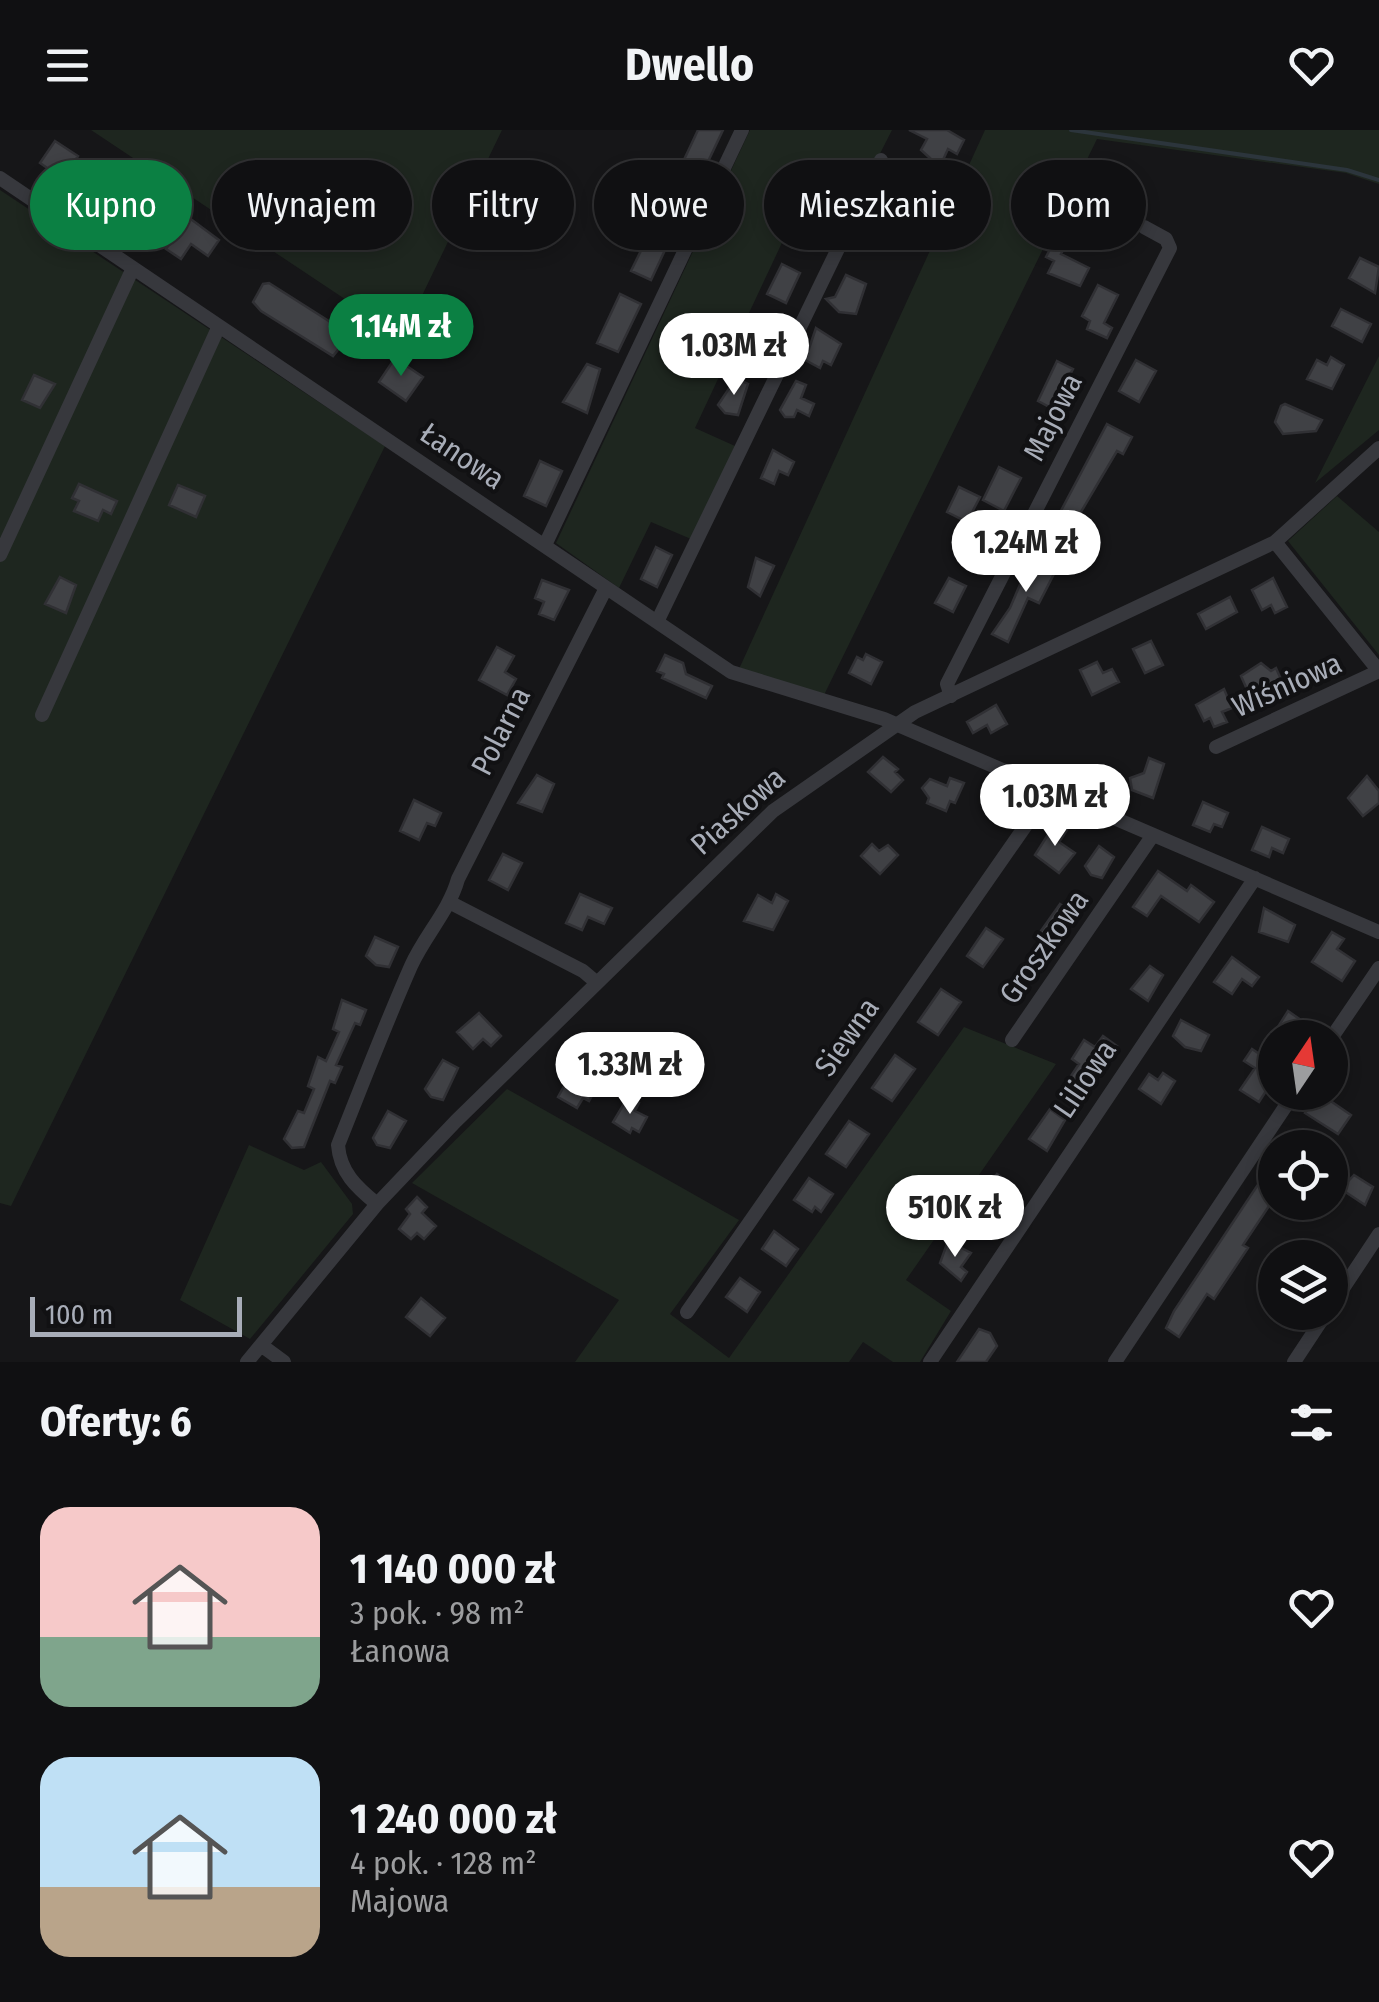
<!DOCTYPE html>
<html lang="pl">
<head>
<meta charset="utf-8">
<style>
  :root { --surface:#101012; --page:#19191b; --text:#f1f3f6; --muted:#9c9d9f; --line:#303032; --accent:#0b8043 }
  body { margin:0; font-family:"Fira Sans Condensed",sans-serif; background:var(--page); color:var(--text); height:100vh; display:flex; flex-direction:column; font-size:38px; white-space:nowrap }
  * { box-sizing:border-box; margin:0 }
  p { font-size:32px; color:var(--muted) }
  .icon { flex:none; width:55px; height:55px; fill:none; stroke:currentColor; stroke-width:2; stroke-linecap:round; stroke-linejoin:round }
  .map { position:relative; height:1232px; overflow:hidden }
  .sheet { display:flex; flex-direction:column; background:var(--surface); flex:1 }
  .sheet>* { flex:none }
  .hud { position:absolute; left:30px; top:30px; width:1320px; height:90px; display:flex; gap:20px }
  .needle { width:65px; rotate:13deg }
  .buttons { position:absolute; left:1258px; top:890px; display:grid; gap:20px }
  .buttons a { display:grid; place-items:center; width:90px; height:90px; border-radius:50%; background:var(--surface); box-shadow:0 5px 15px #0003,0 0 0 2px var(--line); font-size:50px }
  .scale { position:absolute; left:30px; bottom:25px; width:212px; box-sizing:border-box; padding-left:10px; border:5px solid #a8adb8; border-top:0; font-size:28px; line-height:35px; white-space:nowrap; color:#a8adb8; -webkit-text-stroke:8px #111113; paint-order:stroke }
  .price { position:absolute; translate:-50% -85px; padding:0 22px; border-radius:35px; background:#fff; color:#222; font-size:32px; line-height:65px; filter:drop-shadow(0 2px 5px #0008) }
  .price::after { content:''; position:absolute; left:50%; top:60px; width:30px; height:22px; margin-left:-15px; background:inherit; clip-path:polygon(0 0,100% 0,50% 100%) }
  .price.selected { background:var(--accent); color:#fff }
  ul { padding:0; list-style:none }
  li { display:flex; align-items:center; gap:30px; height:250px; padding:0 40px }
  li span { display:grid; place-items:center; flex:none; width:280px; height:200px; border-radius:30px; color:#555 }
  li>.icon { margin-inline-start:auto }
  span .icon { width:120px; height:120px; fill:#fffc; stroke-width:1 }
  li b { font-size:42px }
  h2 { display:flex; justify-content:space-between; align-items:center; height:120px; padding:0 40px; font-size:42px }
  .pill { padding:0 35px; border-radius:45px; background:var(--surface); box-shadow:0 5px 15px #0003,0 0 0 2px var(--line); font-size:35px; line-height:90px }
  .pill.selected { background:var(--accent); color:#fff }
  header { display:flex; justify-content:space-between; align-items:center; height:130px; padding:0 40px; background:var(--surface); font-size:45px; font-weight:700 }
  .map>svg:first-child { display:block }
</style>
</head>
<body>
<header><svg class="icon" aria-label="menu" viewBox="0 0 24 24"><path d="M4 6h16M4 12h16M4 18h16"/></svg>Dwello<svg class="icon" aria-label="heart" viewBox="0 0 24 24"><path d="M12 20l-8-8c-3-5 5-10 8-4 3-6 11-1 8 4z"/></svg></header>
<div class="map">
<svg width="1379" height="1232" viewBox="0 0 1379 1232">
  <rect width="100%" height="100%" fill="#161618"/>
  <path fill="#1e261f" d="M 91,0 L 502,0 L 402,207 Z
    M 750,0 L 892,0 L 860,63 L 849,57 L 843,68 L 810,53 L 695,298 L 735,316 L 691,409 L 651,392 L 619,458 L 556,413 Z
    M 985,0 L 1379,0 L 1379,54 L 1346,43 L 1097,9 L 824,565 L 739,539 Z
    M 0,60 L 385,316 L 11,1076 L 0,1073 Z
    M 1379,226 L 1379,300 L 1315,353 Z
    M 1337,366 L 1379,402 L 1379,525 L 1288,411 Z
    M 964,897 L 1056,934 L 906,1150 L 951,1181 L 920,1232 L 893,1232 L 863,1212 L 849,1232 L 575,1232 L 619,1170 L 412,1053 L 507,959 L 739,1090 L 670,1184 L 729,1228 Z
    M 249,1015 L 304,1040 L 321,1032 L 352,1074 L 353,1084 L 250,1209 L 180,1170 Z"/>
  <g fill="none" stroke-linecap="round" stroke-linejoin="round">
    <path stroke="#2c353c" stroke-width="4" d="M 1071,0 L 1347,40 L 1379,50"/>
  </g>
  <path fill="#404145" stroke="#303034" stroke-width="2.5" d="M 698,0 L 723,0 L 686,78 L 666,68 Z
    M 909,0 L 947,0 L 964,10 L 957,24 L 948,19 L 943,30 L 931,29 L 921,20 L 927,9 Z
    M 55,11 L 78,26 L 63,49 L 40,33 Z
    M 901,40 L 927,52 L 904,92 L 915,98 L 915,107 L 904,111 L 884,102 L 900,68 L 890,64 Z
    M 503,49 L 519,57 L 507,87 L 487,78 Z
    M 188,87 L 219,110 L 208,126 L 191,114 L 181,129 L 166,119 L 173,109 L 168,105 L 178,90 L 183,93 Z
    M 654,94 L 673,103 L 651,150 L 631,141 Z
    M 1055,109 L 1066,115 L 1061,124 L 1089,138 L 1080,156 L 1048,143 L 1054,131 L 1046,127 Z
    M 1360,128 L 1379,137 L 1375,163 L 1349,148 Z
    M 782,134 L 800,143 L 786,173 L 767,164 Z
    M 846,145 L 866,154 L 856,184 L 839,182 L 826,169 L 835,167 Z
    M 269,153 L 343,200 L 346,210 L 333,226 L 261,181 L 253,172 L 263,154 Z
    M 1098,155 L 1118,165 L 1104,193 L 1112,198 L 1107,208 L 1087,199 L 1090,191 L 1082,186 Z
    M 620,164 L 641,174 L 618,222 L 597,213 Z
    M 1341,179 L 1371,194 L 1362,212 L 1332,196 Z
    M 816,198 L 841,214 L 831,235 L 823,231 L 820,238 L 805,230 Z
    M 1331,227 L 1344,235 L 1332,259 L 1307,249 L 1317,230 L 1327,235 Z
    M 395,228 L 423,247 L 406,271 L 379,252 Z
    M 1136,230 L 1156,241 L 1139,272 L 1119,261 Z
    M 1057,231 L 1073,239 L 1066,252 L 1075,256 L 1059,282 L 1038,271 Z
    M 587,234 L 600,239 L 587,283 L 563,272 Z
    M 34,245 L 55,254 L 40,278 L 22,270 Z
    M 736,248 L 748,254 L 738,285 L 725,283 L 718,275 Z
    M 796,251 L 806,255 L 801,268 L 814,274 L 809,286 L 797,280 L 794,287 L 785,287 L 780,280 Z
    M 1285,274 L 1322,290 L 1316,301 L 1283,304 L 1275,292 L 1281,276 Z
    M 1107,294 L 1132,307 L 1123,324 L 1117,321 L 1062,414 L 1047,407 Z
    M 773,320 L 794,332 L 788,345 L 779,341 L 774,354 L 761,348 Z
    M 540,331 L 562,341 L 546,376 L 524,366 Z
    M 999,337 L 1021,348 L 1004,381 L 983,370 Z
    M 79,354 L 117,371 L 111,384 L 103,380 L 98,391 L 74,381 L 79,371 L 72,368 Z
    M 178,355 L 205,366 L 196,387 L 169,375 Z
    M 959,357 L 980,367 L 967,392 L 947,382 Z
    M 971,393 L 993,404 L 976,437 L 955,426 Z
    M 656,417 L 672,425 L 657,457 L 641,449 Z
    M 1036,427 L 1057,438 L 1039,473 L 1028,468 L 1008,512 L 992,504 L 1010,478 L 1030,431 Z
    M 756,428 L 774,436 L 760,466 L 748,457 Z
    M 60,447 L 76,455 L 66,483 L 45,474 Z
    M 949,448 L 966,456 L 953,482 L 935,473 Z
    M 1273,448 L 1287,477 L 1275,483 L 1271,475 L 1262,480 L 1252,460 Z
    M 542,450 L 569,460 L 554,490 L 539,484 L 544,472 L 535,468 Z
    M 1230,467 L 1237,482 L 1206,499 L 1198,484 Z
    M 1151,511 L 1163,535 L 1145,543 L 1133,519 Z
    M 497,517 L 514,526 L 505,542 L 516,549 L 507,565 L 479,550 Z
    M 866,524 L 882,532 L 871,554 L 849,543 L 857,527 L 863,530 Z
    M 665,525 L 683,533 L 686,544 L 712,556 L 706,568 L 662,548 L 664,544 L 657,541 Z
    M 1097,532 L 1103,543 L 1112,539 L 1119,552 L 1092,565 L 1080,540 Z
    M 1261,533 L 1271,541 L 1276,538 L 1287,563 L 1270,571 L 1263,557 L 1249,564 L 1241,546 Z
    M 1224,559 L 1232,578 L 1222,582 L 1227,592 L 1214,597 L 1210,588 L 1204,591 L 1196,575 Z
    M 996,575 L 1007,594 L 991,603 L 987,595 L 973,603 L 967,592 Z
    M 883,627 L 898,639 L 895,642 L 903,650 L 891,662 L 868,642 Z
    M 1149,628 L 1164,634 L 1153,668 L 1132,660 L 1130,648 L 1144,643 Z
    M 537,645 L 554,654 L 542,682 L 518,673 Z
    M 1367,646 L 1379,661 L 1379,673 L 1363,686 L 1348,668 Z
    M 950,648 L 964,653 L 955,673 L 950,671 L 946,681 L 927,673 L 929,668 L 922,658 L 930,649 L 947,656 Z
    M 414,670 L 441,683 L 435,696 L 427,693 L 419,710 L 400,701 Z
    M 1203,672 L 1228,683 L 1222,697 L 1214,694 L 1210,702 L 1193,695 Z
    M 1056,692 L 1067,700 L 1059,712 L 1075,723 L 1059,743 L 1035,725 Z
    M 1262,697 L 1289,709 L 1283,723 L 1272,718 L 1269,727 L 1252,720 Z
    M 872,714 L 879,721 L 888,715 L 898,725 L 880,744 L 861,726 Z
    M 1099,716 L 1114,727 L 1102,748 L 1091,745 L 1085,736 Z
    M 503,724 L 522,733 L 508,760 L 489,750 Z
    M 1158,741 L 1187,761 L 1191,755 L 1214,772 L 1199,792 L 1161,766 L 1147,786 L 1133,777 Z
    M 580,764 L 612,778 L 604,794 L 588,787 L 582,800 L 566,793 Z
    M 776,764 L 788,771 L 773,800 L 744,791 L 758,765 L 772,773 Z
    M 1060,774 L 1076,785 L 1053,819 L 1036,808 Z
    M 1264,778 L 1295,795 L 1288,812 L 1259,802 Z
    M 986,798 L 1003,809 L 983,837 L 967,826 Z
    M 1332,802 L 1344,809 L 1337,819 L 1355,831 L 1342,851 L 1312,832 Z
    M 375,807 L 398,817 L 389,837 L 376,835 L 366,826 Z
    M 1232,827 L 1259,847 L 1252,856 L 1242,849 L 1232,864 L 1214,852 Z
    M 1150,836 L 1163,845 L 1148,871 L 1131,859 Z
    M 941,859 L 961,872 L 938,905 L 918,892 Z
    M 342,870 L 366,880 L 360,895 L 355,893 L 336,935 L 342,937 L 335,953 L 330,951 L 304,1017 L 292,1018 L 284,1009 L 298,981 L 304,983 L 314,959 L 308,956 L 318,927 L 326,931 L 339,902 L 333,899 Z
    M 1288,881 L 1308,895 L 1300,908 L 1271,908 Z
    M 479,883 L 501,906 L 491,916 L 483,909 L 473,919 L 457,902 Z
    M 1181,890 L 1209,905 L 1201,921 L 1185,917 L 1173,906 Z
    M 1103,906 L 1117,916 L 1083,967 L 1065,955 L 1079,934 L 1072,929 L 1084,910 L 1095,917 Z
    M 1275,918 L 1275,947 L 1259,972 L 1240,960 L 1255,938 L 1244,931 L 1252,919 L 1267,929 Z
    M 895,925 L 915,939 L 892,971 L 872,958 Z
    M 443,930 L 458,938 L 443,970 L 431,967 L 425,959 Z
    M 572,942 L 600,951 L 589,971 L 583,968 L 577,978 L 558,967 Z
    M 1163,943 L 1175,951 L 1161,974 L 1139,959 L 1149,944 L 1158,950 Z
    M 1319,963 L 1351,985 L 1338,1004 L 1305,983 Z
    M 628,967 L 639,973 L 635,981 L 647,987 L 639,1002 L 632,998 L 630,1003 L 613,992 Z
    M 1050,979 L 1065,990 L 1047,1021 L 1029,1009 Z
    M 388,981 L 406,991 L 390,1018 L 377,1015 L 373,1008 Z
    M 849,991 L 869,1004 L 846,1037 L 826,1024 Z
    M 1275,1029 L 1275,1067 L 1243,1115 L 1248,1118 L 1214,1169 L 1207,1164 L 1179,1207 L 1166,1198 L 1174,1181 Z
    M 997,1044 L 1013,1056 L 995,1081 L 1004,1087 L 997,1097 L 981,1086 L 985,1079 L 974,1072 Z
    M 1354,1045 L 1373,1057 L 1365,1075 L 1341,1059 Z
    M 809,1048 L 833,1064 L 821,1082 L 815,1077 L 812,1082 L 794,1070 Z
    M 417,1067 L 427,1077 L 422,1083 L 436,1096 L 424,1109 L 417,1103 L 411,1109 L 399,1099 L 410,1084 L 406,1079 Z
    M 774,1101 L 798,1119 L 786,1136 L 762,1119 Z
    M 948,1111 L 971,1123 L 961,1137 L 967,1142 L 961,1151 L 940,1133 Z
    M 740,1148 L 760,1162 L 747,1182 L 726,1167 Z
    M 421,1168 L 445,1188 L 430,1206 L 406,1187 Z
    M 979,1199 L 990,1203 L 997,1216 L 986,1232 L 957,1232 Z"/>
  <g fill="none" stroke-linecap="round" stroke-linejoin="round">
    <path stroke="#37383d" stroke-width="14" d="M 0,48 L 731,542 L 884,589 L 1379,802
      M 545,415 L 742,0
      M 0,425 L 133,138
      M 657,492 L 881,30
      M 951,566 L 947,554 L 1170,118 L 1166,109 L 1144,97
      M 42,585 L 219,196
      M 1216,617 L 1379,541 L 1275,412
      M 451,773 L 583,841 L 596,852
      M 1012,910 L 1153,705
      M 1330,910 L 1379,838
      M 377,1074 C 356,1057 340,1042 338,1015 C 362,955 385,895 411,836 C 425,805 449,781 458,749 L 606,458
      M 1330,1178 L 1379,1104
      M 687,1182 L 1049,662
      M 261,1215 L 284,1232
      M 247,1232 L 377,1074 L 456,991 L 773,681 L 915,582 L 1275,412 L 1379,318
      M 930,1232 L 1255,748
      M 1115,1232 L 1295,962
      M 1294,1232 L 1327,1182"/>
  </g>
  <g text-anchor="middle" dominant-baseline="central" stroke-width="8" stroke-linejoin="round" paint-order="stroke">
    <g font-size="30" fill="#a8adb8" stroke="#111113">
      <text transform="translate(1053 287) rotate(-63)">Majowa</text>
      <text transform="translate(462 326) rotate(34)">Łanowa</text>
      <text transform="translate(1287 555) rotate(-24)">Wiśniowa</text>
      <text transform="translate(501 601) rotate(-63)">Polarna</text>
      <text transform="translate(738 681) rotate(-42)">Piaskowa</text>
      <text transform="translate(1044 817) rotate(-55)">Groszkowa</text>
      <text transform="translate(847 907) rotate(-55)">Siewna</text>
      <text transform="translate(1085 949) rotate(-56)">Liliowa</text>
    </g>
  </g>
</svg>
<div class="buttons">
<a><svg class="needle" viewBox="-14 -14 28 28"><path d="M0-13l5 13h-10z" fill="#e53935"/><path d="M0 13l5-13h-10z" fill="#9c9d9f"/></svg></a>
<a><svg class="icon" aria-label="locate" viewBox="0 0 24 24"><circle cx="12" cy="12" r="6"/><path d="M12 2v4M12 18v4M2 12h4M18 12h4"/></svg></a>
<a><svg class="icon" aria-label="layers" viewBox="0 0 24 24"><path d="M12 4l9 5-9 5-9-5zM3 14l9 5 9-5"/></svg></a>
</div>
<div class="scale">100 m</div>
<b class="price selected" style="left:401px;top:249px">1.14M zł</b>
<b class="price" style="left:734px;top:268px">1.03M zł</b>
<b class="price" style="left:1026px;top:465px">1.24M zł</b>
<b class="price" style="left:1055px;top:719px">1.03M zł</b>
<b class="price" style="left:630px;top:987px">1.33M zł</b>
<b class="price" style="left:955px;top:1130px">510K zł</b>
<div class="hud">
<a class="pill selected">Kupno</a>
<a class="pill">Wynajem</a>
<a class="pill">Filtry</a>
<a class="pill">Nowe</a>
<a class="pill">Mieszkanie</a>
<a class="pill">Dom</a>
</div>
</div>
<section class="sheet">
<h2>Oferty: 6<svg class="icon" aria-label="filters" viewBox="0 0 24 24"><path d="M4 7h16M4 17h16"/><circle cx="9" cy="7" r="2"/><circle cx="15" cy="17" r="2"/></svg></h2>
<ul>
<li><span style="background:linear-gradient(#f6c9c9 65%,#7fa58c 0)"><svg class="icon" aria-label="home" viewBox="0 0 24 24"><path d="M3 11l9-7 9 7M6 9v11h12V9"/></svg></span><div><b>1 140 000 zł</b><p>3 pok. · 98 m²</p><p>Łanowa</p></div><svg class="icon" aria-label="heart" viewBox="0 0 24 24"><path d="M12 20l-8-8c-3-5 5-10 8-4 3-6 11-1 8 4z"/></svg></li>
<li><span style="background:linear-gradient(#bfe0f5 65%,#b9a48a 0)"><svg class="icon" aria-label="home" viewBox="0 0 24 24"><path d="M3 11l9-7 9 7M6 9v11h12V9"/></svg></span><div><b>1 240 000 zł</b><p>4 pok. · 128 m²</p><p>Majowa</p></div><svg class="icon" aria-label="heart" viewBox="0 0 24 24"><path d="M12 20l-8-8c-3-5 5-10 8-4 3-6 11-1 8 4z"/></svg></li>
</ul>
</section>
</body>
</html>
